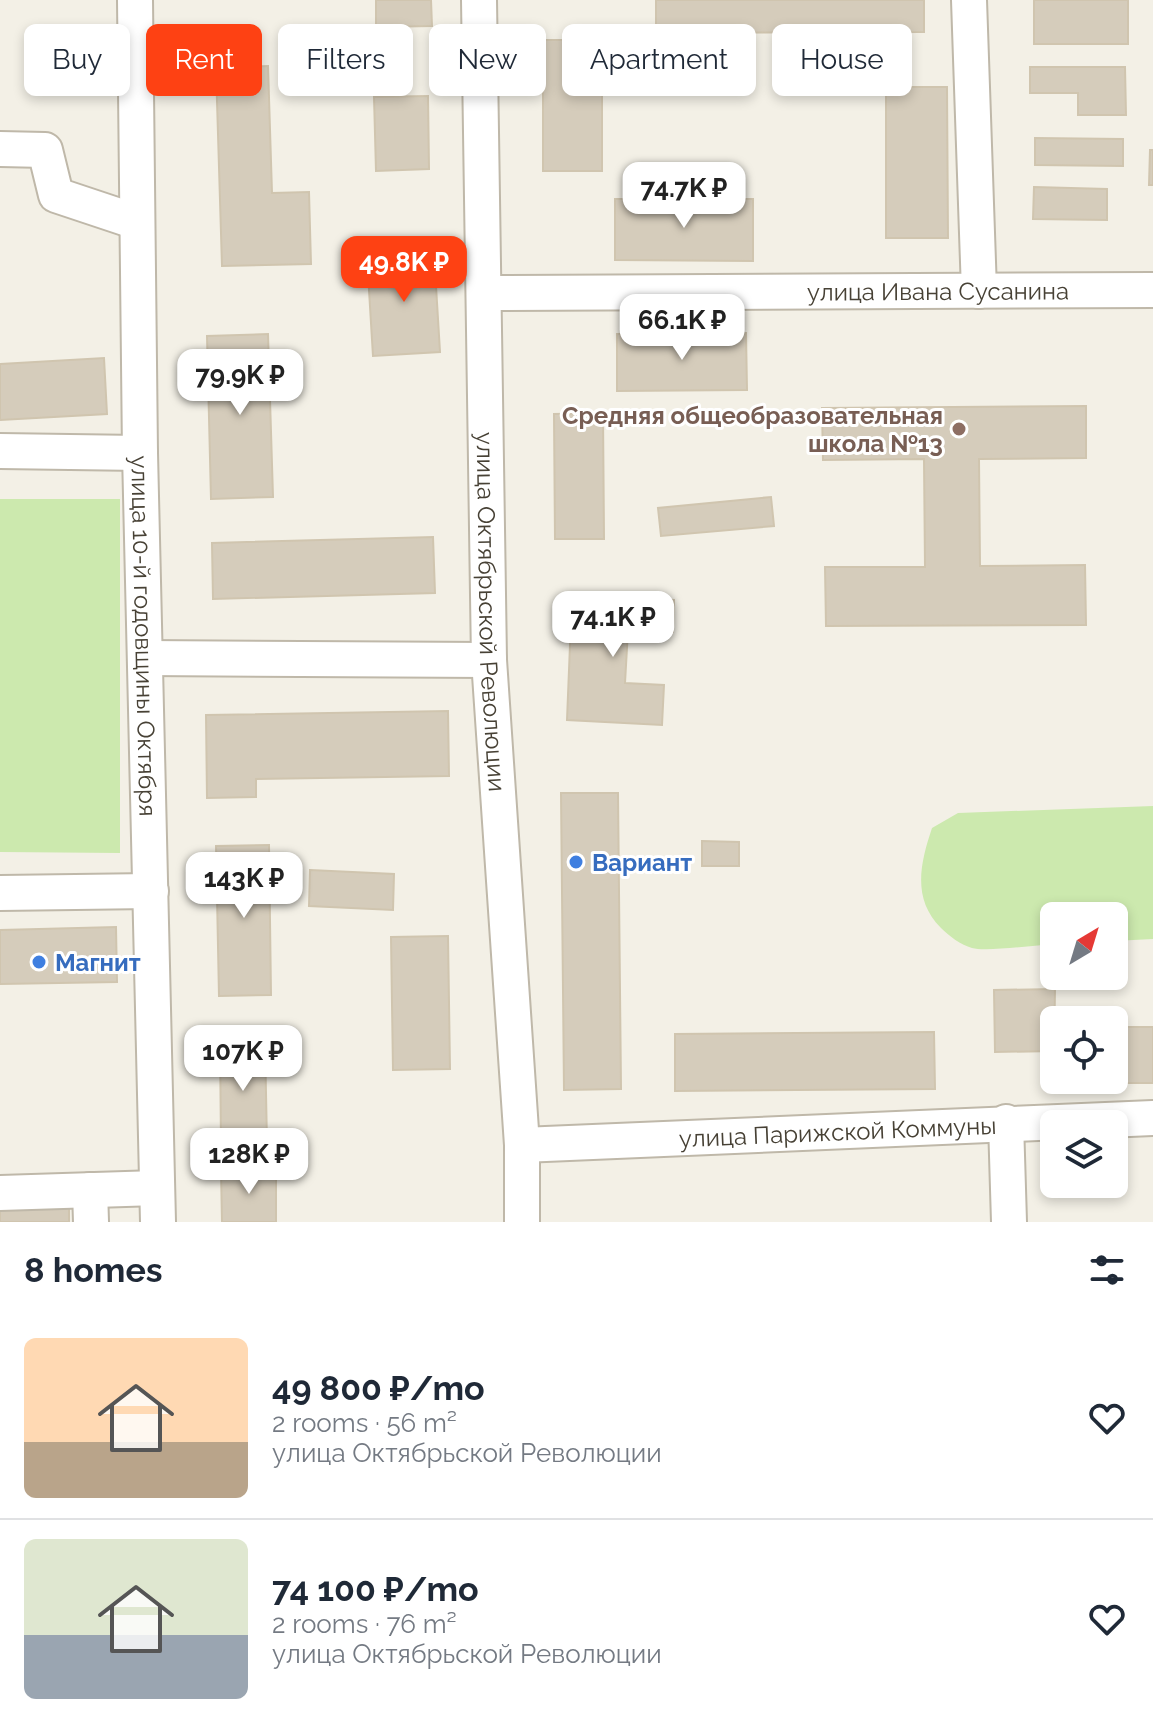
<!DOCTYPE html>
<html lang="en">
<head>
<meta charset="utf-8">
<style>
  :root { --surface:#fff; --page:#f2f2f3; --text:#1f2937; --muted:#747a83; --line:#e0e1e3; --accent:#fe4113 }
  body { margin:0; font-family:Raleway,sans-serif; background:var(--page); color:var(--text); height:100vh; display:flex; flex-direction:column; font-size:30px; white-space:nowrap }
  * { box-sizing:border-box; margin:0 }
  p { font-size:26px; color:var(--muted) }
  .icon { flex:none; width:44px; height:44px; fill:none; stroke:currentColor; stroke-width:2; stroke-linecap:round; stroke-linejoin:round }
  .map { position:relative; height:1222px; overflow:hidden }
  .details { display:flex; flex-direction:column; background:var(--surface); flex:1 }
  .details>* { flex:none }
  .top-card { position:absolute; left:24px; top:24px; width:1106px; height:72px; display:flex; gap:16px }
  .needle { width:52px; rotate:38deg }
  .controls { position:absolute; left:1040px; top:902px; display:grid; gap:16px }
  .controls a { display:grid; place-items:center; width:88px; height:88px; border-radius:12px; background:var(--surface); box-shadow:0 4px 12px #0003; font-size:40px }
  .price { position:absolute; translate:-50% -68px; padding:0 18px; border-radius:16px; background:#fff; color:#222; font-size:26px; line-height:52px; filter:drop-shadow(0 2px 4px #0008) }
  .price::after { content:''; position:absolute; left:50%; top:48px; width:24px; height:18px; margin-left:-12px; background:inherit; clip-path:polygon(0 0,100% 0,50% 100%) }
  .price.current { background:var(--accent); color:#fff }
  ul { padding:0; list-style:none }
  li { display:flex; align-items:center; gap:24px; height:200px; padding:0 24px }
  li+li { border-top:2px solid var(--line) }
  li span { display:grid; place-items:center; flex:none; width:224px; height:160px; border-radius:12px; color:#555 }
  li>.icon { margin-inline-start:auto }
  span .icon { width:96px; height:96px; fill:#fffc; stroke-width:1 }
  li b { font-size:34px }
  h2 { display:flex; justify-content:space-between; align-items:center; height:96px; padding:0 24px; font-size:34px }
  .tag { padding:0 28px; border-radius:12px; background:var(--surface); box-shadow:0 4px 12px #0003; font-size:28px; line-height:72px }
  .tag.current { background:var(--accent); color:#fff }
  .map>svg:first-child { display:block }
</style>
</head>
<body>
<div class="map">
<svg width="1153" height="1222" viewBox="0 0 1153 1222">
  <rect width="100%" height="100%" fill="#f3f0e6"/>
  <path fill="#cce9ae" d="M 0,499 L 120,499 L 120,853 L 0,852 Z
    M 1153,806 L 1153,939 L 1114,941 L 1114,916 L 1054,916 L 1054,944 C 1037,945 986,952 972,948 C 961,945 949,936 941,928 C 912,899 920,864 932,828 L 958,813 Z"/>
  <path fill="#d5ccbb" stroke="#d0c5af" stroke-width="2" d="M 376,0 L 431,0 L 432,26 L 376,27 Z
    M 656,0 L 924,0 L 924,32 L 656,33 Z
    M 1034,0 L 1128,0 L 1128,44 L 1034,44 Z
    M 543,40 L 602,40 L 602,171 L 543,171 Z
    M 268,66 L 272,193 L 309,192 L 311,264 L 222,266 L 216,68 Z
    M 1030,67 L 1125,67 L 1126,115 L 1078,115 L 1078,93 L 1030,93 Z
    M 886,87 L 947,87 L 948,238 L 886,238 Z
    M 428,96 L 429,169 L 376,171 L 374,97 Z
    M 1035,138 L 1123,139 L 1123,166 L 1035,165 Z
    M 1150,150 L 1153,150 L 1153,185 L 1149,185 Z
    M 1034,187 L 1107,189 L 1107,220 L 1033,219 Z
    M 615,199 L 753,199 L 753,261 L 615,260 Z
    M 434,253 L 440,352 L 373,356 L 367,257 Z
    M 746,333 L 747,390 L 617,391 L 617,334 Z
    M 268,334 L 273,497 L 211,499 L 207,336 Z
    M 104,358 L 107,414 L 0,420 L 0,364 Z
    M 1086,406 L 1086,458 L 979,459 L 980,566 L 1085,565 L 1086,625 L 826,626 L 825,567 L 925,567 L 924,459 L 823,460 L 822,408 Z
    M 603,413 L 604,539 L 555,539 L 554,414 Z
    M 771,497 L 774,526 L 661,536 L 658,508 Z
    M 433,537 L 435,593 L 213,599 L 212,543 Z
    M 572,595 L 674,600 L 673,632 L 628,630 L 625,683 L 664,685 L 662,725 L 567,720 Z
    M 448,711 L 449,776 L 256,779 L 256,797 L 207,798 L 206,715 Z
    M 561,793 L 618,793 L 621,1089 L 564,1090 Z
    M 702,841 L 739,842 L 739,866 L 702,866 Z
    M 269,845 L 271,995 L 219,996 L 216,846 Z
    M 310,870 L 394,874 L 393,910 L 309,906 Z
    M 116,927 L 117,982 L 0,984 L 0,930 Z
    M 448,936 L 450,1069 L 393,1070 L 391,937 Z
    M 1055,989 L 1054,1051 L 995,1052 L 994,990 Z
    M 1114,1027 L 1153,1027 L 1153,1083 L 1109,1083 L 1109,1080 L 1114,1080 Z
    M 934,1032 L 935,1089 L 675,1091 L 675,1034 Z
    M 220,1043 L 265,1043 L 267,1143 L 221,1143 Z
    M 276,1170 L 276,1222 L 222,1222 L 221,1171 Z
    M 0,1203 L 69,1203 L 69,1222 L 0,1222 Z"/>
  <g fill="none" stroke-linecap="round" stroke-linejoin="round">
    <g stroke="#bfb8a9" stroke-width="38">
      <g id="minor">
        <path id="s1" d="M 135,0 L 140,453 L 158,1222"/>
        <path id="s2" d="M 479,0 L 489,660 L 522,1145 L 522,1222"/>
        <path d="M 969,0 L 979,291"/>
        <path d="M 0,149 L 45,150 L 56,195 L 137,222"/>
        <path id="s3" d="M 484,293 L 1153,290"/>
        <path d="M 0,451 L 140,453"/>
        <path d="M 145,658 L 489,660"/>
        <path d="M 0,893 L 151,891"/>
        <path d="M 1006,1122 L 1009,1222"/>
        <path id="s4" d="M 522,1145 L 1153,1118"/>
        <path d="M 90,1190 L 91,1222"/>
        <path d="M 0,1193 L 157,1188"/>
      </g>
    </g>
    <use href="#minor" stroke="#fff" stroke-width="34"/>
  </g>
  <circle fill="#8d6e63" stroke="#fff" stroke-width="3" cx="959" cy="429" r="8"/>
  <g fill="#3f7fe0" stroke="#fff" stroke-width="3">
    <circle cx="576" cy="862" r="8"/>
    <circle cx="39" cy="962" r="8"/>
  </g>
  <g text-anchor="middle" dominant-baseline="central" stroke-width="6" stroke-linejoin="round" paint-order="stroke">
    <g font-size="24" fill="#474135" stroke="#fff">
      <text stroke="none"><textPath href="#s3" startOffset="454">улица Ивана Сусанина</textPath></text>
      <text stroke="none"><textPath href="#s2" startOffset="612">улица Октябрьской Революции</textPath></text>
      <text stroke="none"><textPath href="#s1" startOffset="636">улица 10-й годовщины Октября</textPath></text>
      <text stroke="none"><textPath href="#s4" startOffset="316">улица Парижской Коммуны</textPath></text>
    </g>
    <g font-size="24" font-weight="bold" fill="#785e54" stroke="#fff" text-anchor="end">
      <text x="943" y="415">Средняя общеобразовательная<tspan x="943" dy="28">школа №13</tspan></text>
    </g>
    <g font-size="24" font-weight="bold" fill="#366cbe" stroke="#fff" text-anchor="start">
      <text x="592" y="862">Вариант</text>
      <text x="55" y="962">Магнит</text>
    </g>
  </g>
</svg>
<div class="controls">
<a><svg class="needle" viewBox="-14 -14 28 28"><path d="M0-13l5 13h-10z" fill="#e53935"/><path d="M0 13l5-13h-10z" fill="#747a83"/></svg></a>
<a><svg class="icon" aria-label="locate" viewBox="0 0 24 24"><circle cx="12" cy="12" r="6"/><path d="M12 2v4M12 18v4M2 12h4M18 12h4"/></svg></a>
<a><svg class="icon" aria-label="layers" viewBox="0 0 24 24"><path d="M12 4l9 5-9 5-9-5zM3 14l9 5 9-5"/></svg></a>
</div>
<b class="price" style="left:684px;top:230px">74.7K ₽</b>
<b class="price current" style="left:404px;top:304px">49.8K ₽</b>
<b class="price" style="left:682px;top:362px">66.1K ₽</b>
<b class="price" style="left:240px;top:417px">79.9K ₽</b>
<b class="price" style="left:613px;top:659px">74.1K ₽</b>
<b class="price" style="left:244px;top:920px">143K ₽</b>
<b class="price" style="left:243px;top:1093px">107K ₽</b>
<b class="price" style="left:249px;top:1196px">128K ₽</b>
<div class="top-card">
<a class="tag">Buy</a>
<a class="tag current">Rent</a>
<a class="tag">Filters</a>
<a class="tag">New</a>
<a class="tag">Apartment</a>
<a class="tag">House</a>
</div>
</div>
<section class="details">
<h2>8 homes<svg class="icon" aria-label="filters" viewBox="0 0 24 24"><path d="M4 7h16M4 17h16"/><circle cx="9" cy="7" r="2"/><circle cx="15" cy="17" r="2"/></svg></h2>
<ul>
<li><span style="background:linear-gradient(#ffd9b3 65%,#b9a48a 0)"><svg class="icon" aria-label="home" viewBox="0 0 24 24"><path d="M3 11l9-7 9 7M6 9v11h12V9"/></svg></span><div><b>49 800 ₽/mo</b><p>2 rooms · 56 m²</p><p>улица Октябрьской Революции</p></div><svg class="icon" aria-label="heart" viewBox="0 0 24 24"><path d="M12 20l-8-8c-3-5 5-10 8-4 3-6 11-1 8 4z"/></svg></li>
<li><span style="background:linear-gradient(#dfe7d0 60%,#9aa5b1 0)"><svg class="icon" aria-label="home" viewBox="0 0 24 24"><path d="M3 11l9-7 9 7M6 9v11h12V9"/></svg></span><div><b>74 100 ₽/mo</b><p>2 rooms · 76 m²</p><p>улица Октябрьской Революции</p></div><svg class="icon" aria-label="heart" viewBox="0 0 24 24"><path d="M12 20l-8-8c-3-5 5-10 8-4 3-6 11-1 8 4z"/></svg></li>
</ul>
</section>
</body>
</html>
